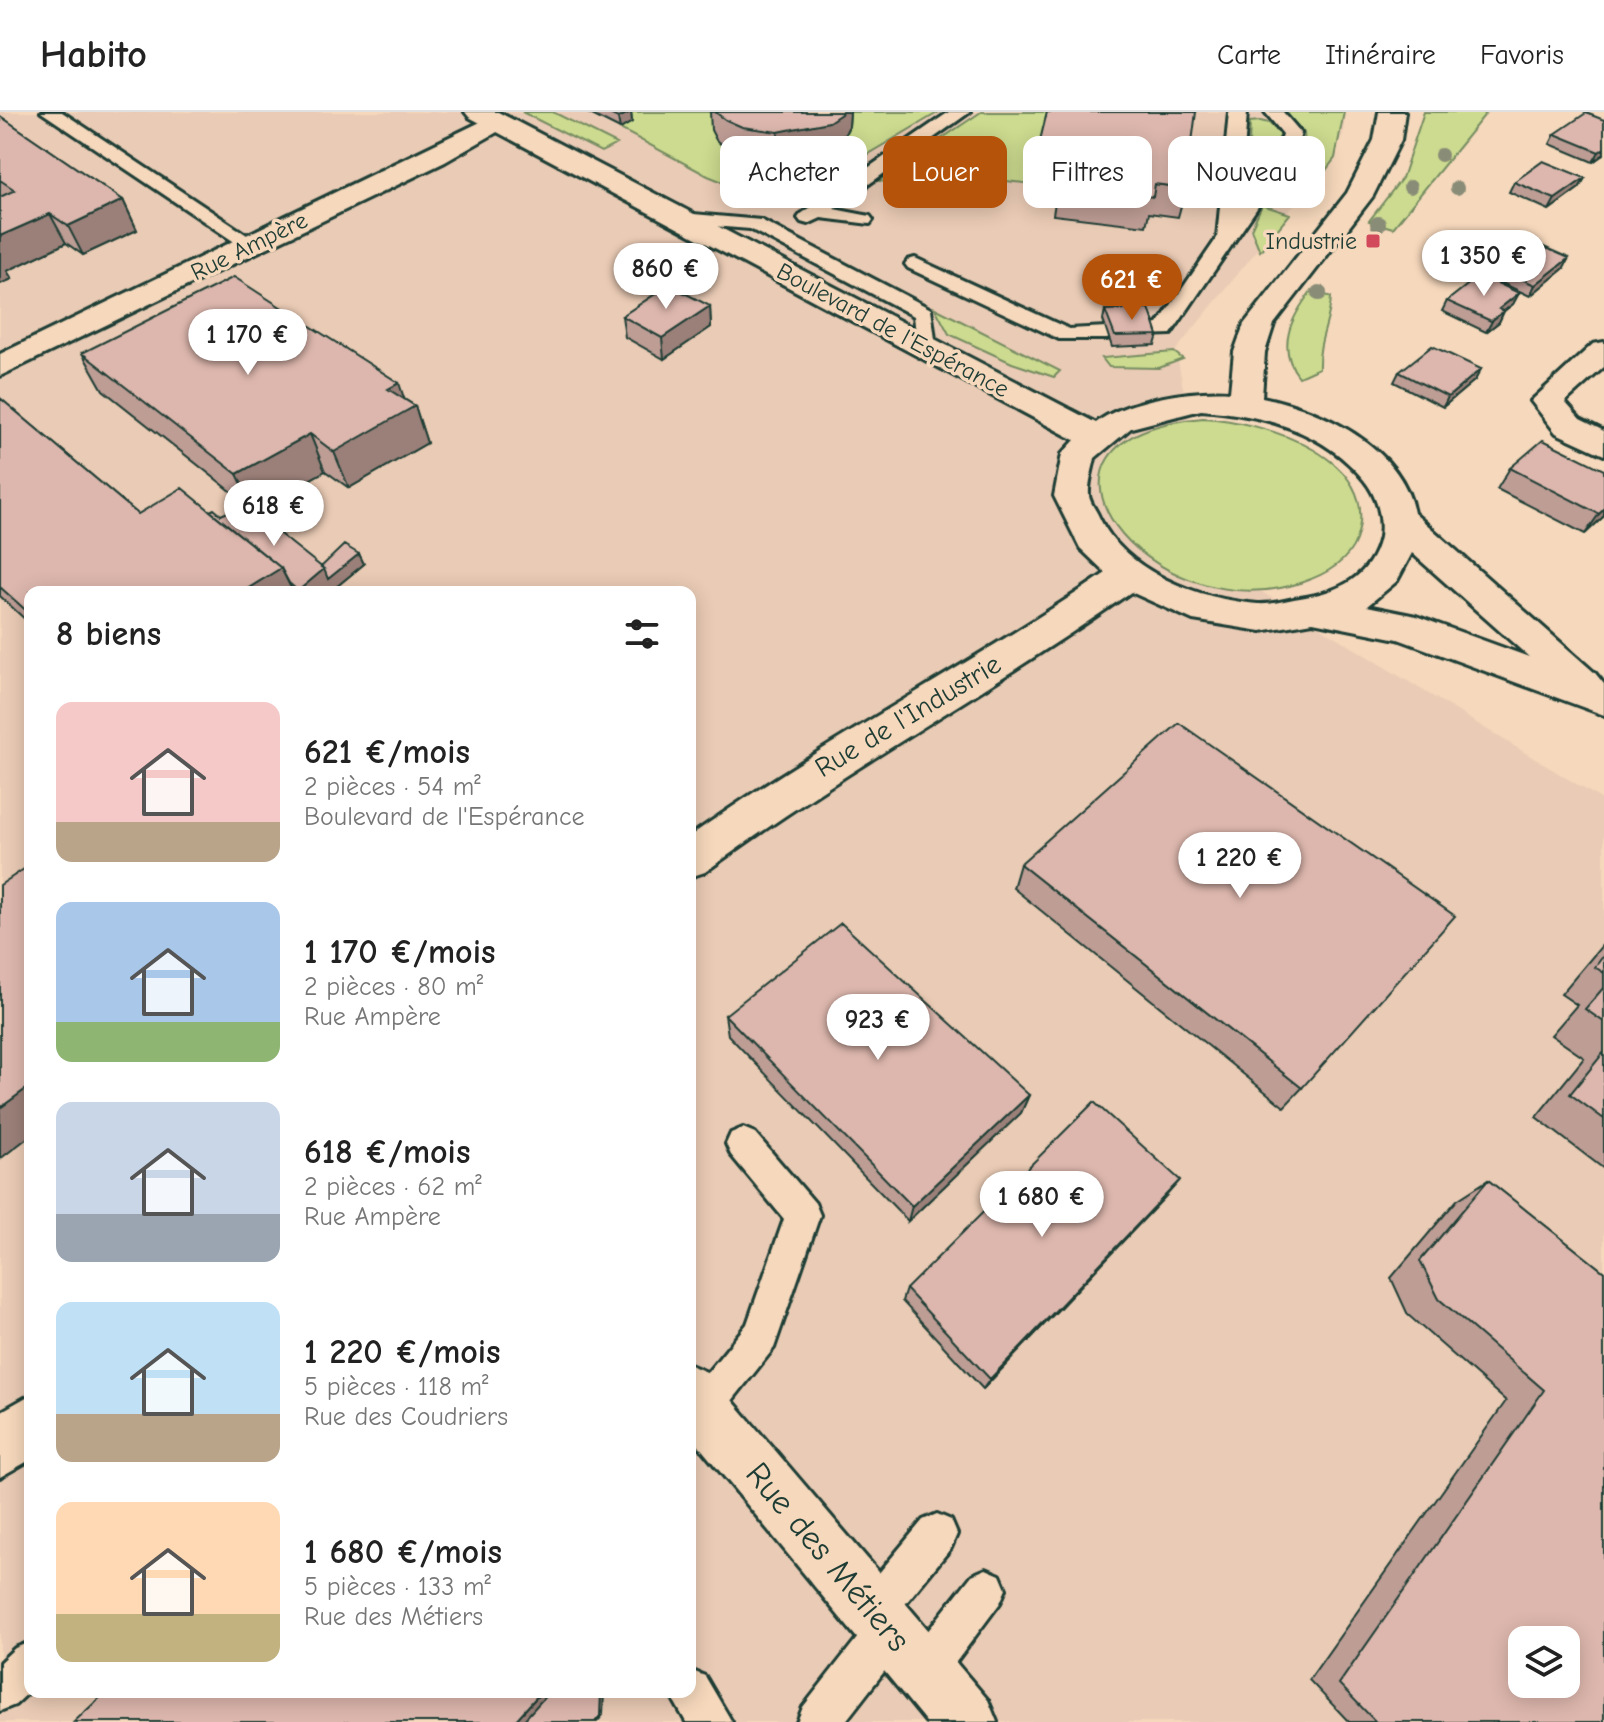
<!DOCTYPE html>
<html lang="fr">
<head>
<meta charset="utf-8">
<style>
  :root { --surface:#fff; --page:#f6f6f6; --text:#222; --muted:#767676; --line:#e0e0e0; --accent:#b45309 }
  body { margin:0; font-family:"Comic Neue",sans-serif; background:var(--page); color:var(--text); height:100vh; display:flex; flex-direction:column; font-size:30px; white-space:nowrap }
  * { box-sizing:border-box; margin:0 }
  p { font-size:26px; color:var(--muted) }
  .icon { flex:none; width:44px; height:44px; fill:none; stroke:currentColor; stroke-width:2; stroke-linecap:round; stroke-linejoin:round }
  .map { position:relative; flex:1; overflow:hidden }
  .sheet { position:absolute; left:24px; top:474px; width:672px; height:1112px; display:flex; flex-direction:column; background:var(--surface); border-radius:16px; box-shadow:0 4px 20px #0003 }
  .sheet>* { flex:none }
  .banner { position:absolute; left:720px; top:24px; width:760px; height:72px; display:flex; gap:16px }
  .buttons { position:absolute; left:1508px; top:1514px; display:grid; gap:16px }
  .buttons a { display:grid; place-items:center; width:72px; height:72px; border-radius:16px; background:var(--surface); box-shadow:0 4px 20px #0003; font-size:40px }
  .price { position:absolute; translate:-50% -68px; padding:0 18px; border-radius:28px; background:#fff; color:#222; font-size:26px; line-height:52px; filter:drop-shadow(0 2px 4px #0008) }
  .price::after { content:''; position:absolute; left:50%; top:48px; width:24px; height:18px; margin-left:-12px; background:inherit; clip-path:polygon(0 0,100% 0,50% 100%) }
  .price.current { background:var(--accent); color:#fff }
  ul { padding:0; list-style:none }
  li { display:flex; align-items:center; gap:24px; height:200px; padding:0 32px }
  li span { display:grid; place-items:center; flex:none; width:224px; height:160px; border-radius:16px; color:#555 }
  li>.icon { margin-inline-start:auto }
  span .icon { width:96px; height:96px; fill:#fffc; stroke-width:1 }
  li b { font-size:34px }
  h2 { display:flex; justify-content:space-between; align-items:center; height:96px; padding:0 32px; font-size:34px }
  .pill { padding:0 28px; border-radius:16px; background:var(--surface); box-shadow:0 4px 20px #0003; font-size:28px; line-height:72px }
  .pill.current { background:var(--accent); color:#fff }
  header { display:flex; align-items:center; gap:48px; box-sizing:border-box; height:112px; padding:0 40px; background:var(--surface); border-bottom:2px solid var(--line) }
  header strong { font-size:38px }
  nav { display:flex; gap:44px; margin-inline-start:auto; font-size:28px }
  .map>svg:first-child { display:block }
</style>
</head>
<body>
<header>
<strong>Habito</strong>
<nav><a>Carte</a><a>Itinéraire</a><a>Favoris</a></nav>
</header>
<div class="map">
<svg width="1604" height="1610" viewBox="0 0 1604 1610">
  <rect width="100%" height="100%" fill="#f6d8bc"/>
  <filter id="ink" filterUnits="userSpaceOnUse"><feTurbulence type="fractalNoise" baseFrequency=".0125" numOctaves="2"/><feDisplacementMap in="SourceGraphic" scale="16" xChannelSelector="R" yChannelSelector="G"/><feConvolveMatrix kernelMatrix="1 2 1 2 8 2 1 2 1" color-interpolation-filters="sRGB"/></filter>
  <g filter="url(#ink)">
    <path fill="#eacbb5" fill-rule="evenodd" d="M 0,0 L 1345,0 L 1343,22 L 1332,46 L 1176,238 L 1216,452 L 1604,689 L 1604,1610 L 0,1610 ZM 30,480 L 690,480 L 690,1580 L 30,1580 ZM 1522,1528 L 1566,1528 L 1566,1572 L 1522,1572 Z"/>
    <path fill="#ccdb8f" stroke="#768c62" stroke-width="2" d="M 522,0 L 553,0 L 617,32 L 601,40 Z
      M 612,0 L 939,0 L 798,83 L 760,85 L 708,64 L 620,17 L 631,10 Z
      M 981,0 L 1050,0 L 1032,72 L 908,57 L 899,72 L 879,69 Z
      M 1285,0 L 1344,0 L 1335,46 L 1323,62 L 1295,53 L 1305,35 L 1304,21 Z
      M 1424,0 L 1487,0 L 1393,116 L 1369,109 L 1402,66 Z
      M 1260,9 L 1269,11 L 1281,23 L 1260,55 L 1248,53 L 1250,10 Z
      M 1262,93 L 1290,102 L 1260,139 L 1251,117 Z
      M 1312,178 L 1331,185 C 1330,212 1318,226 1319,256 L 1299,265 C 1275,235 1292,204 1312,178 Z
      M 935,196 L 1060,259 L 1054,265 L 1012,251 L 949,222 Z
      M 1174,240 L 1183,247 L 1159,256 L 1109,255 L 1102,246 Z
      M 1203,306 C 1262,309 1385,345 1356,428 C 1347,452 1322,464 1300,471 C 1149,519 992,325 1203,306 Z"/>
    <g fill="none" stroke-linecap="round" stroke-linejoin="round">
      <g stroke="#1f3d34" stroke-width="6">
        <path id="lane" d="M 41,0 L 62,0 L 262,133 L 259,137 L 245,137 Z
          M 949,0 L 970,0 L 834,97 L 870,104 L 873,108 L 870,112 L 821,106 L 808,112 L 801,110 L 798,106 L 801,102 Z
          M 1229,0 L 1247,0 L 1240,94 L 1278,39 L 1283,22 L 1265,0 L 1283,0 L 1301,21 L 1296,39 L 1171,222 L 1143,223 L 1140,219 L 1143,215 L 1158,212 L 1217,126 Z
          M 682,101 L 761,108 L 931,197 L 936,235 L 932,240 L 918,240 L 914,204 L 750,117 L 675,111 L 672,107 L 675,103 Z
          M 915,146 L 1069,217 L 1107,215 L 1117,221 L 1107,227 L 1059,227 L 908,156 L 905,152 L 908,148 Z
          M 743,1016 L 755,1021 L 815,1091 L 820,1103 L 774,1236 L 716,1309 L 703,1315 L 690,1309 L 690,1282 L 747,1212 L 784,1107 L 731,1043 L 726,1032 L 731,1021 Z
          M 937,1402 L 951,1408 L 957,1422 L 951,1436 L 897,1502 L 904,1504 L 910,1519 L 904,1534 L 845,1610 L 797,1610 L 803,1595 L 865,1516 L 859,1513 L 853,1499 L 859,1485 L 923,1408 Z
          M 986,1457 L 1000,1463 L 1006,1477 L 1000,1491 L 938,1574 L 923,1580 L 908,1574 L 902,1559 L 908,1544 L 972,1463 Z
          M 30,1530 L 30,1579 L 15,1593 L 0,1599 L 0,1550 L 15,1536 Z
          M 690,1558 L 705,1564 L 732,1610 L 686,1610 L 669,1580 L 690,1580 Z"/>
      </g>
      <g stroke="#1f3d34" stroke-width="6">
        <path id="street" d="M 497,2 L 506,5 L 510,10 L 506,15 L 445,50 L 0,264 L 0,242 Z
          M 1604,230 L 1604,255 L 1565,290 L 1580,307 L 1604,319 L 1604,343 L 1556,321 L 1531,289 L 1593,232 Z
          M 690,1253 L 709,1261 L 988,1588 L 997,1610 L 926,1610 L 690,1323 Z"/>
      </g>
      <g stroke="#1f3d34" stroke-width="6">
        <path id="secondary" d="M 465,0 L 498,0 L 1096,311 C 1124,288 1194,277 1230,280 L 1234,240 L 1244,212 L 1347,81 L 1374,28 L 1379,0 L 1405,0 L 1401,28 L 1373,84 L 1274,212 L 1265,240 L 1262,285 C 1320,297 1402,334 1414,401 L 1595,561 L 1604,572 L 1604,603 L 1398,527 L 1313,510 L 1261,519 L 1193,508 L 1131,480 C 992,578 842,659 705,760 L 690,765 L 690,724 C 824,629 971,553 1106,461 L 1080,436 L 1054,384 L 1062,342 L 1075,328 L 469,5 ZM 1201,298 C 1263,303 1323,318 1364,368 C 1377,384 1383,405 1380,425 C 1371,466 1338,480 1300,486 C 1286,488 1271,493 1258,492 C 1199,487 1126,461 1099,405 C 1096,398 1089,389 1089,383 C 1088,371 1093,357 1095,346 L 1131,316 ZM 1412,441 L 1529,545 L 1416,504 L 1367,494 L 1397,469 Z
          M 30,1283 L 30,1348 L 0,1365 L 0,1300 Z"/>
      </g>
      <use href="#lane" fill="#f6d8bc" fill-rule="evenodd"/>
      <use href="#street" fill="#f6d8bc" fill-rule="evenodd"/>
      <use href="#secondary" fill="#f6d8bc" fill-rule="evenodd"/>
    </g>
    <g fill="#898c76">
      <circle cx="1441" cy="43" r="7"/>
      <circle cx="1410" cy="75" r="7"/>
      <circle cx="1457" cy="76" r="7"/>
      <circle cx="1378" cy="112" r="8"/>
      <circle cx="1319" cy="181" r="8"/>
    </g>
    <path fill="#be9d95" stroke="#1f3d34" stroke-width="2" d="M 586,0 L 631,0 L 632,10 L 620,17 Z
      M 710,0 L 850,0 L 849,14 L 840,32 L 829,39 L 779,50 L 743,45 L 727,38 L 716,28 L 711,18 Z
      M 0,4 L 123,88 L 137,118 L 83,143 L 66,131 L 7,159 L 12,167 L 0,172 Z
      M 1604,8 L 1604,42 L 1593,50 L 1550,32 L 1555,22 Z
      M 1033,57 L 1186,76 L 1178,105 L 1149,101 L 1146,114 L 1053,103 L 1055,90 L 1028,87 Z
      M 1585,66 L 1579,76 L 1549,98 L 1509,80 L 1514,70 Z
      M 1497,156 L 1563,157 L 1530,184 L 1491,166 Z
      M 1519,181 L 1513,192 L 1504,199 L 1499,210 L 1486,220 L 1442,199 L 1447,189 Z
      M 710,194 L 711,215 L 664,247 L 625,225 L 622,204 Z
      M 1105,198 L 1158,223 L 1155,233 L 1112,235 L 1103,208 Z
      M 82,241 L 404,287 L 415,294 L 427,331 L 349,376 L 325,359 L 255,398 L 103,278 Z
      M 1481,257 L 1475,268 L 1443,295 L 1394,270 L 1399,260 Z
      M 0,286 L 138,402 L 210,399 L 236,409 L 321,455 L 359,442 L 364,452 L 330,480 L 30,480 L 30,512 L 0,484 Z
      M 1510,356 L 1604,358 L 1604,404 L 1585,422 L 1497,377 Z
      M 1020,752 L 1302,976 L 1284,995 L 1013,776 Z
      M 1604,831 L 1604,1057 L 1536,1005 L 1584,946 L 1551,923 L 1577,893 L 1561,882 Z
      M 725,903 L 1029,983 L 1021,1001 L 908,1109 L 728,923 Z
      M 1180,1068 L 983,1277 L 902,1189 L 906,1177 Z
      M 1488,1068 L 1604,1160 L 1604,1610 L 1349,1610 L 1309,1568 L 1506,1289 L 1408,1203 L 1391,1166 L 1457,1088 Z"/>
    <path fill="#9b8079" stroke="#1f3d34" stroke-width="2" d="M 631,0 L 632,10 L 620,17 L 618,6 Z
      M 842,0 L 850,0 L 849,14 L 840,32 L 829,39 L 779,50 L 778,20 Z
      M 1604,36 L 1604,42 L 1593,50 L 1599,40 Z
      M 1585,66 L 1579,76 L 1549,98 L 1555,87 Z
      M 123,88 L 137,118 L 83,143 L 68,114 Z
      M 50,102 L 66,131 L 7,159 L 12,167 L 0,172 L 0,124 Z
      M 1569,146 L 1563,157 L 1530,184 L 1535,173 Z
      M 1519,181 L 1513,192 L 1495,206 L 1504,199 L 1499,210 L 1486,220 L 1499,197 Z
      M 710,194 L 711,215 L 664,247 L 662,226 Z
      M 1481,257 L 1475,268 L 1443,295 L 1448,285 Z
      M 399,271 L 408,298 L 415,294 L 427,331 L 349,376 L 334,340 L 388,277 Z
      M 310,322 L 325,359 L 255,398 L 237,362 Z
      M 1604,397 L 1604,404 L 1585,422 L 1599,402 Z
      M 359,442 L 364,452 L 330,480 L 299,480 L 298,479 L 324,457 Z
      M 281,456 L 293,480 L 242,480 Z
      M 30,974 L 30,1024 L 0,1047 L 0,996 Z
      M 1029,983 L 1021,1001 L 908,1109 L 912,1094 Z
      M 1180,1068 L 1166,1084 L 983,1277 L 990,1267 Z
      M 541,1580 L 552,1580 L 525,1610 L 514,1610 Z
      M 601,1580 L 604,1580 L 603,1603 L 597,1610 L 595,1610 Z"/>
    <path fill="#ddb7ad" stroke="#1f3d34" stroke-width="2" fill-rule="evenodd" d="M 605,0 L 630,0 L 618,6 Z
      M 715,0 L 842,0 L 841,2 L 829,10 L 778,20 L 742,15 L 726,8 Z
      M 1047,0 L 1196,0 L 1186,76 L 1155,72 L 1153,85 L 1058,73 L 1061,61 L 1033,57 Z
      M 1586,1 L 1604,8 L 1604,36 L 1599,40 L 1555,22 Z
      M 0,4 L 123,88 L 68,114 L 50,102 L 0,124 L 0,85 L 15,78 L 0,68 Z
      M 1543,49 L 1585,66 L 1555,87 L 1514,70 Z
      M 1530,129 L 1569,146 L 1535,173 L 1497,156 Z
      M 1480,163 L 1519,181 L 1499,197 L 1504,199 L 1491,209 L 1447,189 Z
      M 234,165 L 399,271 L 388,277 L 415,294 L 334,340 L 310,322 L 237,362 L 82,241 Z
      M 669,173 L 710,194 L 662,226 L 622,204 Z
      M 1149,196 L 1158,223 L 1115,224 L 1105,198 Z
      M 1432,234 L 1481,257 L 1448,285 L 1399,260 Z
      M 0,286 L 138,402 L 182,376 L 281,456 L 242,480 L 30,480 L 30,502 L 0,475 Z
      M 1543,328 L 1604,358 L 1604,397 L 1599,402 L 1510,356 Z
      M 214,397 L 221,403 L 230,399 L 236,409 L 252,400 L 324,457 L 298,479 L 289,471 L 281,456 L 210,399 Z
      M 344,433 L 359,442 L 328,467 L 324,457 L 321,455 Z
      M 1179,611 L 1455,804 L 1302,976 L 1020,752 Z
      M 30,753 L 30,974 L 0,996 L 0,773 Z
      M 841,811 L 1029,983 L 912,1094 L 725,903 Z
      M 1604,843 L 1604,861 L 1595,855 Z
      M 1604,875 L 1604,910 L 1585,897 Z
      M 1604,940 L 1604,1007 L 1570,982 Z
      M 1094,990 L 1180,1068 L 990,1267 L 906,1177 Z
      M 1488,1068 L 1604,1160 L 1604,1610 L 1376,1610 L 1339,1572 L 1544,1278 L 1439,1187 L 1420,1149 ZM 1522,1528 L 1566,1528 L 1566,1572 L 1522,1572 Z
      M 106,1580 L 541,1580 L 514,1610 L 74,1610 Z
      M 549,1580 L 601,1580 L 600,1604 L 595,1610 L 522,1610 Z"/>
  </g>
  <rect fill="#d1495b" stroke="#f6d8bc" stroke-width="3" x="1365" y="121" width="16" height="16" rx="4"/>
  <g text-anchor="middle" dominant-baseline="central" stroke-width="7" stroke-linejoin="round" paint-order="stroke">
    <g font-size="24" fill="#1f3d34" stroke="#f6d8bc" text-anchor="end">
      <text x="1357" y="129">Industrie</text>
    </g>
    <g font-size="24" fill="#1f3d34" stroke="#f6d8bc">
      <text transform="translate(249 134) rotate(-26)">Rue Ampère</text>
      <text transform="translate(893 218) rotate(28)">Boulevard de l'Espérance</text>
    </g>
    <g font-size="28" fill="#1f3d34" stroke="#f6d8bc">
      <text transform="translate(908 604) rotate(-31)">Rue de l'Industrie</text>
    </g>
    <g font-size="34" fill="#1f3d34" stroke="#f6d8bc">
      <text transform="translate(828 1445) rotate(50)">Rue des Métiers</text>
    </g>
  </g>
</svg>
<div class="buttons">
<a><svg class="icon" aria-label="layers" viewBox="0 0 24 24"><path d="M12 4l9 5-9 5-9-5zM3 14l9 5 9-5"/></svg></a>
</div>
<b class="price" style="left:1484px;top:186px">1 350 €</b>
<b class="price" style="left:666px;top:199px">860 €</b>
<b class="price current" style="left:1132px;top:210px">621 €</b>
<b class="price" style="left:248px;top:265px">1 170 €</b>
<b class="price" style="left:274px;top:436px">618 €</b>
<b class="price" style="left:1240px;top:788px">1 220 €</b>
<b class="price" style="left:878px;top:950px">923 €</b>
<b class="price" style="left:1042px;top:1127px">1 680 €</b>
<div class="banner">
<a class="pill">Acheter</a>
<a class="pill current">Louer</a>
<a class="pill">Filtres</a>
<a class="pill">Nouveau</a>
</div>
<section class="sheet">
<h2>8 biens<svg class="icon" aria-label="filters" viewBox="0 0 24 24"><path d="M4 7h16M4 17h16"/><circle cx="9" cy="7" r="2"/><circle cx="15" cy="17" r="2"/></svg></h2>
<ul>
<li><span style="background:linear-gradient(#f6c9c9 75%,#b9a48a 0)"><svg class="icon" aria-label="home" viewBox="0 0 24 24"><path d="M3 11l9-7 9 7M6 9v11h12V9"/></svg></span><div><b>621 €/mois</b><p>2 pièces · 54 m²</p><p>Boulevard de l'Espérance</p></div></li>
<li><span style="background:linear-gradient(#a9c7e8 75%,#8fb573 0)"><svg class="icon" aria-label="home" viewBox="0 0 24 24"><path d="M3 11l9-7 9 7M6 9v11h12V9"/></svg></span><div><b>1 170 €/mois</b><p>2 pièces · 80 m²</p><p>Rue Ampère</p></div></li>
<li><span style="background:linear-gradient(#c9d6e8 70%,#9aa5b1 0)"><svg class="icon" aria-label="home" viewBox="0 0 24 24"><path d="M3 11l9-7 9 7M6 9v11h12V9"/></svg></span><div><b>618 €/mois</b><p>2 pièces · 62 m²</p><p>Rue Ampère</p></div></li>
<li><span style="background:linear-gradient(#bfe0f5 70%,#b9a48a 0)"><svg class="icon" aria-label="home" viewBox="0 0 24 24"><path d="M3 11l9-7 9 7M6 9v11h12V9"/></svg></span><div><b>1 220 €/mois</b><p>5 pièces · 118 m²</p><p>Rue des Coudriers</p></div></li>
<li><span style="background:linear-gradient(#ffd9b3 70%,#c2b280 0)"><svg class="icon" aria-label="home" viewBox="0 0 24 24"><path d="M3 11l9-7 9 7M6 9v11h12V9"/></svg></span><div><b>1 680 €/mois</b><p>5 pièces · 133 m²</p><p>Rue des Métiers</p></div></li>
</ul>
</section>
</div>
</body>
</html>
